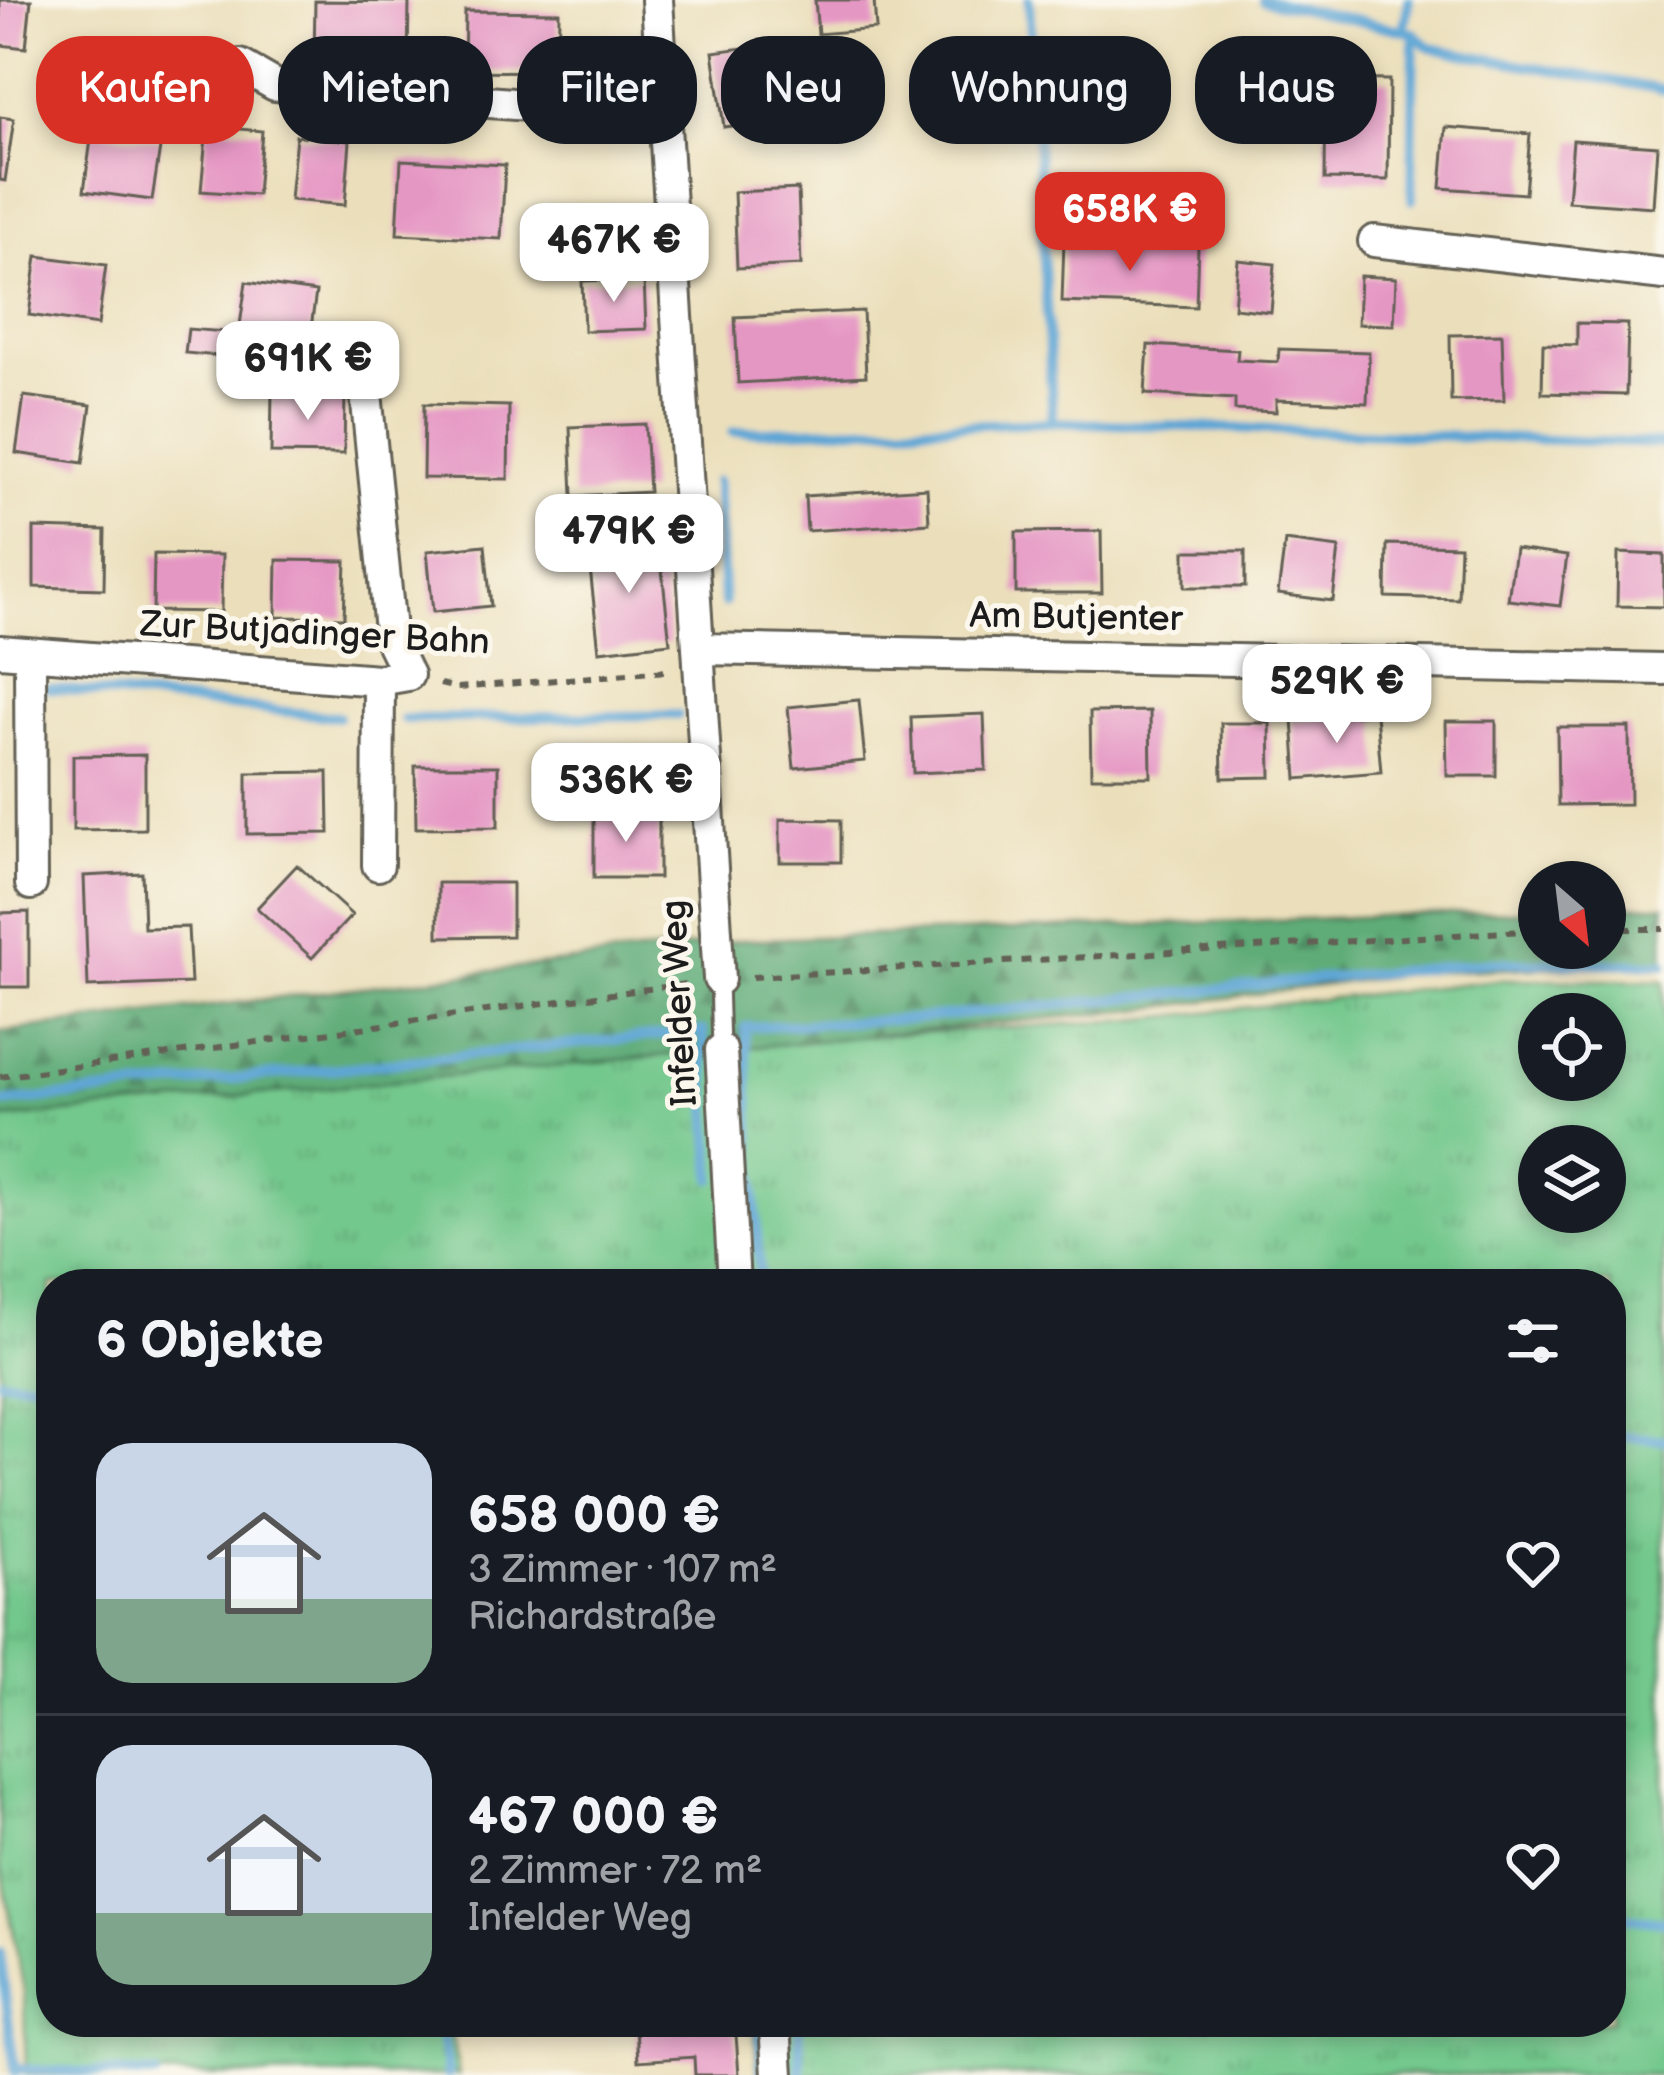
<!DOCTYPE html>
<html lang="de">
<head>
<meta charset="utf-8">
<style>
  :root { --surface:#171b24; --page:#20242c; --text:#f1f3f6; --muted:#9ea1a6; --line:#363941; --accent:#d93025 }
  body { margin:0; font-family:"Balsamiq Sans",sans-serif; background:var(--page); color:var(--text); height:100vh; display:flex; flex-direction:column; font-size:45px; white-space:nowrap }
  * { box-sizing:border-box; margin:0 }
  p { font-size:39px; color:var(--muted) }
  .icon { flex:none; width:66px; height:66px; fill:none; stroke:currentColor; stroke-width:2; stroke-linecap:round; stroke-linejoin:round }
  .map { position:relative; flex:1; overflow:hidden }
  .side { position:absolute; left:36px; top:1269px; width:1590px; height:768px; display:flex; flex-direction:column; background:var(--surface); border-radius:48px; box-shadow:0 6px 18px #0003 }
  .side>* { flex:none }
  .guide { position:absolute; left:36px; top:36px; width:1593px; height:108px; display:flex; gap:24px }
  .needle { width:78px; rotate:152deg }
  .fabs { position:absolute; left:1518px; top:861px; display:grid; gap:24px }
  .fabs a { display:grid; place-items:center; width:108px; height:108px; border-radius:50%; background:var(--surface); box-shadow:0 6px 18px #0003; font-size:60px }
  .price { position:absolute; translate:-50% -102px; padding:0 27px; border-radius:24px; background:#fff; color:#222; font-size:39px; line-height:78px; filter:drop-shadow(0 3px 6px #0008) }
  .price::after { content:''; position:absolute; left:50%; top:72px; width:36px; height:27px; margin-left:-18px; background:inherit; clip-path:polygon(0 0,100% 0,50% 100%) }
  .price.current { background:var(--accent); color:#fff }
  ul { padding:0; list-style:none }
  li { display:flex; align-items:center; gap:36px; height:300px; padding:0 60px }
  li+li { border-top:3px solid var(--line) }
  li span { display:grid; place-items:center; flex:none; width:336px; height:240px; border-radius:36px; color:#555 }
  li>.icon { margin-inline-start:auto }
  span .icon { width:144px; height:144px; fill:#fffc; stroke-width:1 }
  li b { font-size:51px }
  h2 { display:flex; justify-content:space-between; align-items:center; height:144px; padding:0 60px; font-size:51px }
  .pill { padding:0 42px; border-radius:48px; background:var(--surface); box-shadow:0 6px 18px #0003; font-size:42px; line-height:108px }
  .pill.current { background:var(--accent); color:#fff }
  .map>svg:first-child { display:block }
</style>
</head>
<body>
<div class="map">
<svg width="1664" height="2075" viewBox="0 0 1664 2075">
  <defs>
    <pattern id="grass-tufts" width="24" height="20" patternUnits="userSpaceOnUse" patternTransform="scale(3)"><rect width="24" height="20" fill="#73c88d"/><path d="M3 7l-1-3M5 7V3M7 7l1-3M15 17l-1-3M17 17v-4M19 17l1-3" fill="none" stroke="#63ab79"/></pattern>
    <pattern id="forest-firs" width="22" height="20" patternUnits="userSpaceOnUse" patternTransform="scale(3)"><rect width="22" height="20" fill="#5eac78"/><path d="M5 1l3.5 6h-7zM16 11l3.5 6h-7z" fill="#4d8b62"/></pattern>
  </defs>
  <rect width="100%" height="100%" fill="#fbf7ec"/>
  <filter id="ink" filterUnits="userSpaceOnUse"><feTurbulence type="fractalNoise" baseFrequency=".00833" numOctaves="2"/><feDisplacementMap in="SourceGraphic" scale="24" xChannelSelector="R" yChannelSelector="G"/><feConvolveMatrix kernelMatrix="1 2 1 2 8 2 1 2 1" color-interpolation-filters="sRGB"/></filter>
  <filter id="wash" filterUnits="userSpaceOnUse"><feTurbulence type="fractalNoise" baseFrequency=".004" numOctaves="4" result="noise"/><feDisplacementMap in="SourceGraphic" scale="48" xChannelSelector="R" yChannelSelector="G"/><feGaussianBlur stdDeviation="2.7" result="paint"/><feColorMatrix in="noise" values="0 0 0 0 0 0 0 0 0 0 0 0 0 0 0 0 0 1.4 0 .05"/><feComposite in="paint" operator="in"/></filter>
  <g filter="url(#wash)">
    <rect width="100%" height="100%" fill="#ebdfbb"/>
    <path fill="url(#grass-tufts)" stroke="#487254" stroke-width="3" fill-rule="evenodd" d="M 1506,979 L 1664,981 L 1664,2075 L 758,2075 L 754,2022 L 1611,2022 L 1611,1284 L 51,1284 L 51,2022 L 449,2022 L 459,2075 L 26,2075 L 24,1990 L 0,1862 L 0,1119 L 767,1042 L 1134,1020 ZM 1539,1014 L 1605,1014 L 1605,1080 L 1539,1080 ZM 1539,1146 L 1605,1146 L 1605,1212 L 1539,1212 Z"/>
    <path fill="url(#forest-firs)" stroke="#3d644a" stroke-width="3" d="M 1664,905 L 1664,963 L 1421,972 L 1138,1010 L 0,1119 L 0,1032 L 743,940 L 1539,910 L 1539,948 L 1605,948 L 1605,907 Z"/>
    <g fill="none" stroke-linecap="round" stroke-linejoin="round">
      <path stroke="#5fa6d5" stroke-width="10" d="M 1263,0 L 1414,33 L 1430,48 L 1664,90
        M 1403,30 L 1409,0
        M 1412,200 L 1414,33
        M 1053,422 L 1664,444
        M 733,432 L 1053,422 L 1029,0
        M 717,481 L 724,603
        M 48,688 L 338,717
        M 404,719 L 678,715
        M 0,1103 L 703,1031 L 713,1179
        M 760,1284 L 745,1027 L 913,1019 L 1492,962 L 1664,964
        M 0,1380 L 51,1384
        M 1611,1435 L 1664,1440
        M 1611,1915 L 1664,1922
        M 0,1952 L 15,2072
        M 440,2022 L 448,2075
        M 760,2022 L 762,2075
        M 799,2022 L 801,2075
        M 15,2069 L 155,2075"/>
    </g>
    <g id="blocks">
      <path fill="#e597c4" d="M 0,0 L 31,0 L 26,48 L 0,45 Z
        M 815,0 L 874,0 L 876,29 L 818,34 Z
        M 315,1 L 409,2 L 408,62 L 314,61 Z
        M 465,11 L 559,12 L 558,72 L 464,71 Z
        M 781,43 L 792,118 L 724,127 L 713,52 Z
        M 1326,79 L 1389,80 L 1388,180 L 1325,179 Z
        M 0,117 L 14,119 L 5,181 L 0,180 Z
        M 207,126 L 262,131 L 257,195 L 201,191 Z
        M 1446,127 L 1530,134 L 1525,194 L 1441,188 Z
        M 92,132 L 161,141 L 152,200 L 84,191 Z
        M 296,136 L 350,141 L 345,205 L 290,200 Z
        M 1573,140 L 1657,146 L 1653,207 L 1568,201 Z
        M 401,160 L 505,165 L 501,239 L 397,234 Z
        M 798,189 L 801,265 L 737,268 L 734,192 Z
        M 1064,241 L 1198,246 L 1196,307 L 1062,302 Z
        M 37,256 L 106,265 L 98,325 L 29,315 Z
        M 1238,260 L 1275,264 L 1271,312 L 1234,308 Z
        M 1360,276 L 1396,278 L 1394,325 L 1358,324 Z
        M 644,279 L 646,329 L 584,331 L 582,281 Z
        M 246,282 L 316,292 L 309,342 L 273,337 L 274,361 L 185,353 L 188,329 L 239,333 Z
        M 863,311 L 866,376 L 738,383 L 735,317 Z
        M 1577,323 L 1628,324 L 1626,395 L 1542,393 L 1543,344 L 1577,345 Z
        M 1502,334 L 1504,400 L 1451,401 L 1450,335 Z
        M 1148,345 L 1238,350 L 1237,360 L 1278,362 L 1279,349 L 1369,352 L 1367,403 L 1276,400 L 1276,412 L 1235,410 L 1235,399 L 1145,394 Z
        M 272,391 L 345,393 L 344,454 L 271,453 Z
        M 24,396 L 91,405 L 83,463 L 16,453 Z
        M 424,404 L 509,406 L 508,479 L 423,478 Z
        M 645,424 L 649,492 L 573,496 L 570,427 Z
        M 927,488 L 929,523 L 807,531 L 805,496 Z
        M 34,528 L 105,530 L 104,589 L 34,587 Z
        M 1101,531 L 1102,593 L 1016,593 L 1016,532 Z
        M 1285,541 L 1339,548 L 1333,601 L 1278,594 Z
        M 659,542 L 670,643 L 599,651 L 588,550 Z
        M 1387,544 L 1460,546 L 1458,599 L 1386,597 Z
        M 485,545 L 491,606 L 433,612 L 427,551 Z
        M 1515,549 L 1567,556 L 1560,606 L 1508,600 Z
        M 1185,551 L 1245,551 L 1245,587 L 1185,587 Z
        M 1618,553 L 1664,555 L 1664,607 L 1617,606 Z
        M 154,554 L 222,555 L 221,612 L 153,611 Z
        M 277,560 L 346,561 L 344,618 L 276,617 Z
        M 859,700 L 865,761 L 794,768 L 788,707 Z
        M 1150,711 L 1151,777 L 1091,777 L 1090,712 Z
        M 984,714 L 986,770 L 913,773 L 911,717 Z
        M 1376,714 L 1381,772 L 1297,779 L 1293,720 Z
        M 1446,721 L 1496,721 L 1496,776 L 1447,776 Z
        M 1221,723 L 1270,723 L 1271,777 L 1222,778 Z
        M 1557,727 L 1629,727 L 1630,804 L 1558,805 Z
        M 145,755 L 145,829 L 73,830 L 73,756 Z
        M 415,766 L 498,766 L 498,827 L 416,828 Z
        M 328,772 L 329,833 L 247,834 L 247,773 Z
        M 594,812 L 659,812 L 659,878 L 594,878 Z
        M 780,819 L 841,820 L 841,862 L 780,862 Z
        M 297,865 L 352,915 L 312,958 L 257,908 Z
        M 142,873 L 144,928 L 188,927 L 191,983 L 88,987 L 84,876 Z
        M 438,883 L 512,883 L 512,936 L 438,937 Z
        M 29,912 L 29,987 L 0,987 L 0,913 Z
        M 663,2022 L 735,2022 L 739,2075 L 695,2075 L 694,2057 L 638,2061 L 636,2027 Z"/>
    </g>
  </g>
  <g filter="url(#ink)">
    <use href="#blocks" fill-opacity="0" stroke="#646054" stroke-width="3"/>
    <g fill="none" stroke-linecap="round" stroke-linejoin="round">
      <g stroke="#646054" stroke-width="21">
        <path id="service" d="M 719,979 L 721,1050"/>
      </g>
      <g stroke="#646054" stroke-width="36">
        <path id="minor" d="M 657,0 L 719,979
          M 240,65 L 275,85 L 664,116
          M 1374,241 L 1664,274
          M 702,649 L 1664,669
          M 0,651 L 379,680 L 408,675 L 391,640 L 364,373
          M 30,656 L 31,884
          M 378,865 L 379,680
          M 721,1050 L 734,1284
          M 775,2022 L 778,2075"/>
      </g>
      <path stroke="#646054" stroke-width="6" stroke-dasharray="9 9" stroke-linecap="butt" d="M 440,684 L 457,688 L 666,671
        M 1605,929 L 1664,929
        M 752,977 L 1539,930
        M 0,1077 L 685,984"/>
      <use href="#service" stroke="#fff" stroke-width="15"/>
      <use href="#minor" stroke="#fff" stroke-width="30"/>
    </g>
  </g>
  <g text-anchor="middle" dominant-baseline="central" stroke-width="10" stroke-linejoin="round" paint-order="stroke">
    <g font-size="36" fill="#1c1c1c" stroke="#fbf7ec">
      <text transform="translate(1076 618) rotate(1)">Am Butjenter</text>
      <text transform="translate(315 634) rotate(3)">Zur Butjadinger Bahn</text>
      <text transform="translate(680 1003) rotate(-93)">Infelder Weg</text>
    </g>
  </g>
</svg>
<div class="fabs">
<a><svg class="needle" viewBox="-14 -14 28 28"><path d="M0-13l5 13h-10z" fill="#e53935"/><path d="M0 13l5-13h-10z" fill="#9ea1a6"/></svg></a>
<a><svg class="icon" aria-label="locate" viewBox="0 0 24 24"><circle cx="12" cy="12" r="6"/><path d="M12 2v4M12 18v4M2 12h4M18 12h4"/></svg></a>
<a><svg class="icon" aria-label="layers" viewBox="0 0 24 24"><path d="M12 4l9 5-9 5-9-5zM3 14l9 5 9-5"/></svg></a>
</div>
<b class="price current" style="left:1130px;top:274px">658K €</b>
<b class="price" style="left:614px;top:305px">467K €</b>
<b class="price" style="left:308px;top:423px">691K €</b>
<b class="price" style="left:629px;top:596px">479K €</b>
<b class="price" style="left:1337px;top:746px">529K €</b>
<b class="price" style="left:626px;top:845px">536K €</b>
<div class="guide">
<a class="pill current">Kaufen</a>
<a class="pill">Mieten</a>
<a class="pill">Filter</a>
<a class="pill">Neu</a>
<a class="pill">Wohnung</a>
<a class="pill">Haus</a>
</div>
<section class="side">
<h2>6 Objekte<svg class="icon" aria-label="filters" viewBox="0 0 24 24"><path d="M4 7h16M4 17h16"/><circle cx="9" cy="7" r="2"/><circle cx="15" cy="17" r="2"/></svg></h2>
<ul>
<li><span style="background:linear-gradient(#c9d6e8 65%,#7fa58c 0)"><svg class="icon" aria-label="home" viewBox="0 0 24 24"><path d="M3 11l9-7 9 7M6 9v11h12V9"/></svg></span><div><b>658 000 €</b><p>3 Zimmer · 107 m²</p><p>Richardstraße</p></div><svg class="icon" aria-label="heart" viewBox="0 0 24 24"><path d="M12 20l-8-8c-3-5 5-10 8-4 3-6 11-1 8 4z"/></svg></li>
<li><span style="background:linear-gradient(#c9d6e8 70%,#7fa58c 0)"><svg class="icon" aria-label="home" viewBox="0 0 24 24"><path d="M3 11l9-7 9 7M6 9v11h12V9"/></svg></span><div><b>467 000 €</b><p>2 Zimmer · 72 m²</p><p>Infelder Weg</p></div><svg class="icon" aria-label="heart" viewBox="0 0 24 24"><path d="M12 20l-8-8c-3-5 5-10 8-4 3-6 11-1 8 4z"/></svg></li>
</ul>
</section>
</div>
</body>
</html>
